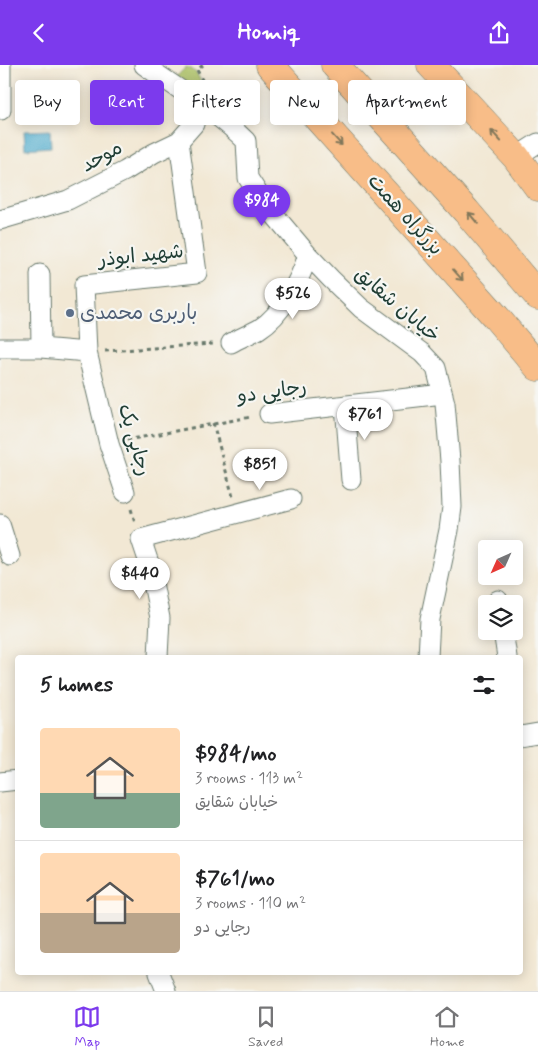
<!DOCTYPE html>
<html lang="en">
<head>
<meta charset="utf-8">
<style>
  :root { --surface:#fff; --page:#f2f2f2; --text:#202124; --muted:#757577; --line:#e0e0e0; --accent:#7c3aed }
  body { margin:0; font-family:Mynerve,"Playpen Sans Arabic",sans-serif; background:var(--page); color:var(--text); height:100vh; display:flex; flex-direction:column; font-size:19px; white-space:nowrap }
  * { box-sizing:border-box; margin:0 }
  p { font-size:16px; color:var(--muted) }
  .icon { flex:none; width:28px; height:28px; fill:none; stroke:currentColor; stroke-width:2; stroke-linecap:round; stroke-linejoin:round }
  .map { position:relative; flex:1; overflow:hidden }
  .panel { position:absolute; left:15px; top:590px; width:508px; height:320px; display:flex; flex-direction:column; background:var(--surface); border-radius:5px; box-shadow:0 2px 12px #0003 }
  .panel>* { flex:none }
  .banner { position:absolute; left:15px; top:15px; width:509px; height:45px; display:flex; gap:10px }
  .needle { width:32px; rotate:225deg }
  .buttons { position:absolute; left:478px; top:475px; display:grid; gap:10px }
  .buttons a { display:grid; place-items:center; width:45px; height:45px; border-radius:5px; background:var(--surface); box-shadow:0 2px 12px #0003; font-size:25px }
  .price { position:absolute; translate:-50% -42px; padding:0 11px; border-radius:18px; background:#fff; color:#222; font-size:16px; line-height:32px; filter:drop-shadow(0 1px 2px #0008) }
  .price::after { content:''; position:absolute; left:50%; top:30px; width:15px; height:11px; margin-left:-8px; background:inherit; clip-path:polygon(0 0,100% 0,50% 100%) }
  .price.selected { background:var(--accent); color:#fff }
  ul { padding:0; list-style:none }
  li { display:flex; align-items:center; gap:15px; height:125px; padding:0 25px }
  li+li { border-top:1px solid var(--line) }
  li span { display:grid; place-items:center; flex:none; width:140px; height:100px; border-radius:5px; color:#555 }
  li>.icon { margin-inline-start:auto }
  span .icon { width:60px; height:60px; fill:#fffc; stroke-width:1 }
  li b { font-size:21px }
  h2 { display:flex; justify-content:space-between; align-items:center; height:60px; padding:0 25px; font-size:21px }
  .chip { padding:0 18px; border-radius:5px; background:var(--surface); box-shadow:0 2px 12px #0003; font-size:18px; line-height:45px }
  .chip.selected { background:var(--accent); color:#fff }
  header { display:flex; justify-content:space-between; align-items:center; height:65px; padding:0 25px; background:var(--accent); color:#fff; font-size:22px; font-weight:700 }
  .tabs { display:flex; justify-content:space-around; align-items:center; height:70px; border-top:1px solid var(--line); background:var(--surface); font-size:14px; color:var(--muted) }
  .tabs a { display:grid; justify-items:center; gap:2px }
  .tabs .selected { color:var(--accent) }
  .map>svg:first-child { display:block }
</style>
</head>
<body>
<header><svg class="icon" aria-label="back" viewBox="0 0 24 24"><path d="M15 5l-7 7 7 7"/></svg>Homiq<svg class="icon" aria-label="share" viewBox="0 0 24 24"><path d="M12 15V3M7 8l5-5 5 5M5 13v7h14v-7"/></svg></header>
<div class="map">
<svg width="538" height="926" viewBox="0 0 538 926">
  <rect width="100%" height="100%" fill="#f6f6f2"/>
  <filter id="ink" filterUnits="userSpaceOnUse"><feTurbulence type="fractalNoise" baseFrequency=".02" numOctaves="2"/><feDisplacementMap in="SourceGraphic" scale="10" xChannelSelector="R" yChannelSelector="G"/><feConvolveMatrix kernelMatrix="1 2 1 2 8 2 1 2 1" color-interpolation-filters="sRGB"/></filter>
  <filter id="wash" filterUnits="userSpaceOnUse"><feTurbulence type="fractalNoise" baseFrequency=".0096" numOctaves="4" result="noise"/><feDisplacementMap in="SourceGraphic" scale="20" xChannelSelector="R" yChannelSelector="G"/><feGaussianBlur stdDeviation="1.12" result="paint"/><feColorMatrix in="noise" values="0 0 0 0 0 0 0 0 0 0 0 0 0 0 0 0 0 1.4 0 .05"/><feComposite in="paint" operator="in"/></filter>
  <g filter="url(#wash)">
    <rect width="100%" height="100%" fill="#f2e8d4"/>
    <path fill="#acc065" stroke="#667e4c" d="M 186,2 C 198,4 205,20 199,30 L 174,14 Z"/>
    <path fill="#4eaacc" stroke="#367480" d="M 50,65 L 51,82 L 25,84 L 24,66 Z"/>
  </g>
  <g filter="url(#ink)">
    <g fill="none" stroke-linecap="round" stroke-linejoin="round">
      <g stroke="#69796c" stroke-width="21">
        <path id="street" d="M 144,0 C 179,25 216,46 246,76 L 248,113 L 265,139 L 308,190 L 331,214 L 361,243 L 422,288 L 436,303 L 445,338 L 450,396 L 452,442 L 449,465 L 430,554 L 428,592
          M 1,45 L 1,0
          M 516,92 L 538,78
          M 0,155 L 68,135 L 125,106 L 154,88 L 179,76 L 194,59 L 199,36
          M 40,209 L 41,283
          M 231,278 C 240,273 250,269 259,264 C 282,250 300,215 308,190
          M 0,283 L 41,283 L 87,287
          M 345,340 L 351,415
          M 269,349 L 443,329
          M 125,427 L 109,379 L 87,287 L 84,220 L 197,208 L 179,76
          M 0,459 L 10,491
          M 498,535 L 499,539
          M 503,566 L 507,592
          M 158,592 L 160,553 L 149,498 L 141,474 L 291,434
          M 520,671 L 538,668
          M 0,717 L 18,715
          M 159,908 L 166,926"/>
      </g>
      <g stroke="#69796c" stroke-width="29">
        <path id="highway" d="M 270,0 L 496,252 L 538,302
          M 335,0 L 466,146 L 538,231
          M 431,0 L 516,92 L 538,122"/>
      </g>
      <path stroke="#69796c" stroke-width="3" stroke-dasharray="4 4" stroke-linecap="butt" d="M 203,0 L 197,5 L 204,19
        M 105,286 L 213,279
        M 213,358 L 233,432
        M 127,375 L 251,352
        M 131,444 L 135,457"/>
      <use href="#street" stroke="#fff" stroke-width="19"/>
      <use href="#highway" stroke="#f8bd88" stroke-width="28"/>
    </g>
    <defs><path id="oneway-shaft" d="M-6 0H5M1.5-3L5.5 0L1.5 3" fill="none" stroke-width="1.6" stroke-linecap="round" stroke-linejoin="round" transform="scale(1.25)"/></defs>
    <g stroke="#81775a">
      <use href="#oneway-shaft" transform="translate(496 71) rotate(-133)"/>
      <use href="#oneway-shaft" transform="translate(337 75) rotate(48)"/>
      <use href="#oneway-shaft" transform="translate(473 153) rotate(-130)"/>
      <use href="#oneway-shaft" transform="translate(458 210) rotate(48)"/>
    </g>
  </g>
  <circle fill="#5c6f8a" stroke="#f6f6f2" stroke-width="2" cx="70" cy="248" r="5"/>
  <g text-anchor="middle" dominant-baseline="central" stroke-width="4.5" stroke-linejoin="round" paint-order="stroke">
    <g font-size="20" fill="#1f3d34" stroke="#f6f6f2">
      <text transform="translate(102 92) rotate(-29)">موحد</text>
      <text transform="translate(405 150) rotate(48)">بزرگراه همت</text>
      <text transform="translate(141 191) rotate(-6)">شهید ابوذر</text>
      <text transform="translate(397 240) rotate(40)">خیابان شقایق</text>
      <text transform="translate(272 327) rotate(-8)">رجایی دو</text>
      <text transform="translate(134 375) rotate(74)">رجایی یک</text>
    </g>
    <g font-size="20" fill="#4e5e75" stroke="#f6f6f2" text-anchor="start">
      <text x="80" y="248">باربری محمدی</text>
    </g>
  </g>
</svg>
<div class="buttons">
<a><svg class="needle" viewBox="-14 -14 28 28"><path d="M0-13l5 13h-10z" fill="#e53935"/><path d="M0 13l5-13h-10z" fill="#757577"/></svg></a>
<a><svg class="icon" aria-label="layers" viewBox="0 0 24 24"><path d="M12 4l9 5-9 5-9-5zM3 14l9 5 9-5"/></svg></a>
</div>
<b class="price selected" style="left:262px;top:162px">$984</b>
<b class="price" style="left:293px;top:255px">$526</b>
<b class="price" style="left:365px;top:376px">$761</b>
<b class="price" style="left:260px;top:426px">$851</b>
<b class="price" style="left:140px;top:535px">$440</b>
<div class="banner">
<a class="chip">Buy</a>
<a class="chip selected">Rent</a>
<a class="chip">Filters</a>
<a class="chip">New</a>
<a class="chip">Apartment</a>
</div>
<section class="panel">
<h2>5 homes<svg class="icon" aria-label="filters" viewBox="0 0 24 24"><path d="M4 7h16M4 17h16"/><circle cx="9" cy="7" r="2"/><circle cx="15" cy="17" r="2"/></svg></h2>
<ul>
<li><span style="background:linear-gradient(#ffd9b3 65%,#7fa58c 0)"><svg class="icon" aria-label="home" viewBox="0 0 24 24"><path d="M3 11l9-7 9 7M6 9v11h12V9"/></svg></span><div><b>$984/mo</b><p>3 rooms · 113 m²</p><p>خیابان شقایق</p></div></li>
<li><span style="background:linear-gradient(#ffd9b3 60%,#b9a48a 0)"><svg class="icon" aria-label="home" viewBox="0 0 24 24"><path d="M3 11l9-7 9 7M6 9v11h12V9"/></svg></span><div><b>$761/mo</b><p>3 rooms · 110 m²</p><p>رجایی دو</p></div></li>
</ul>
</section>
</div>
<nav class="tabs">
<a class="selected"><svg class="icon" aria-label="map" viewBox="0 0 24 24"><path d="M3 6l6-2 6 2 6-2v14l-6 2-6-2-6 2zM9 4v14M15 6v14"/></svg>Map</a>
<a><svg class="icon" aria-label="saved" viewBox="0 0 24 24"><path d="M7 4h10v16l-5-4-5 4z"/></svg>Saved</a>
<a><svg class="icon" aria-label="home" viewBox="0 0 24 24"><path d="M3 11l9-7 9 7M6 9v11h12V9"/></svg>Home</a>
</nav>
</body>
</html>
